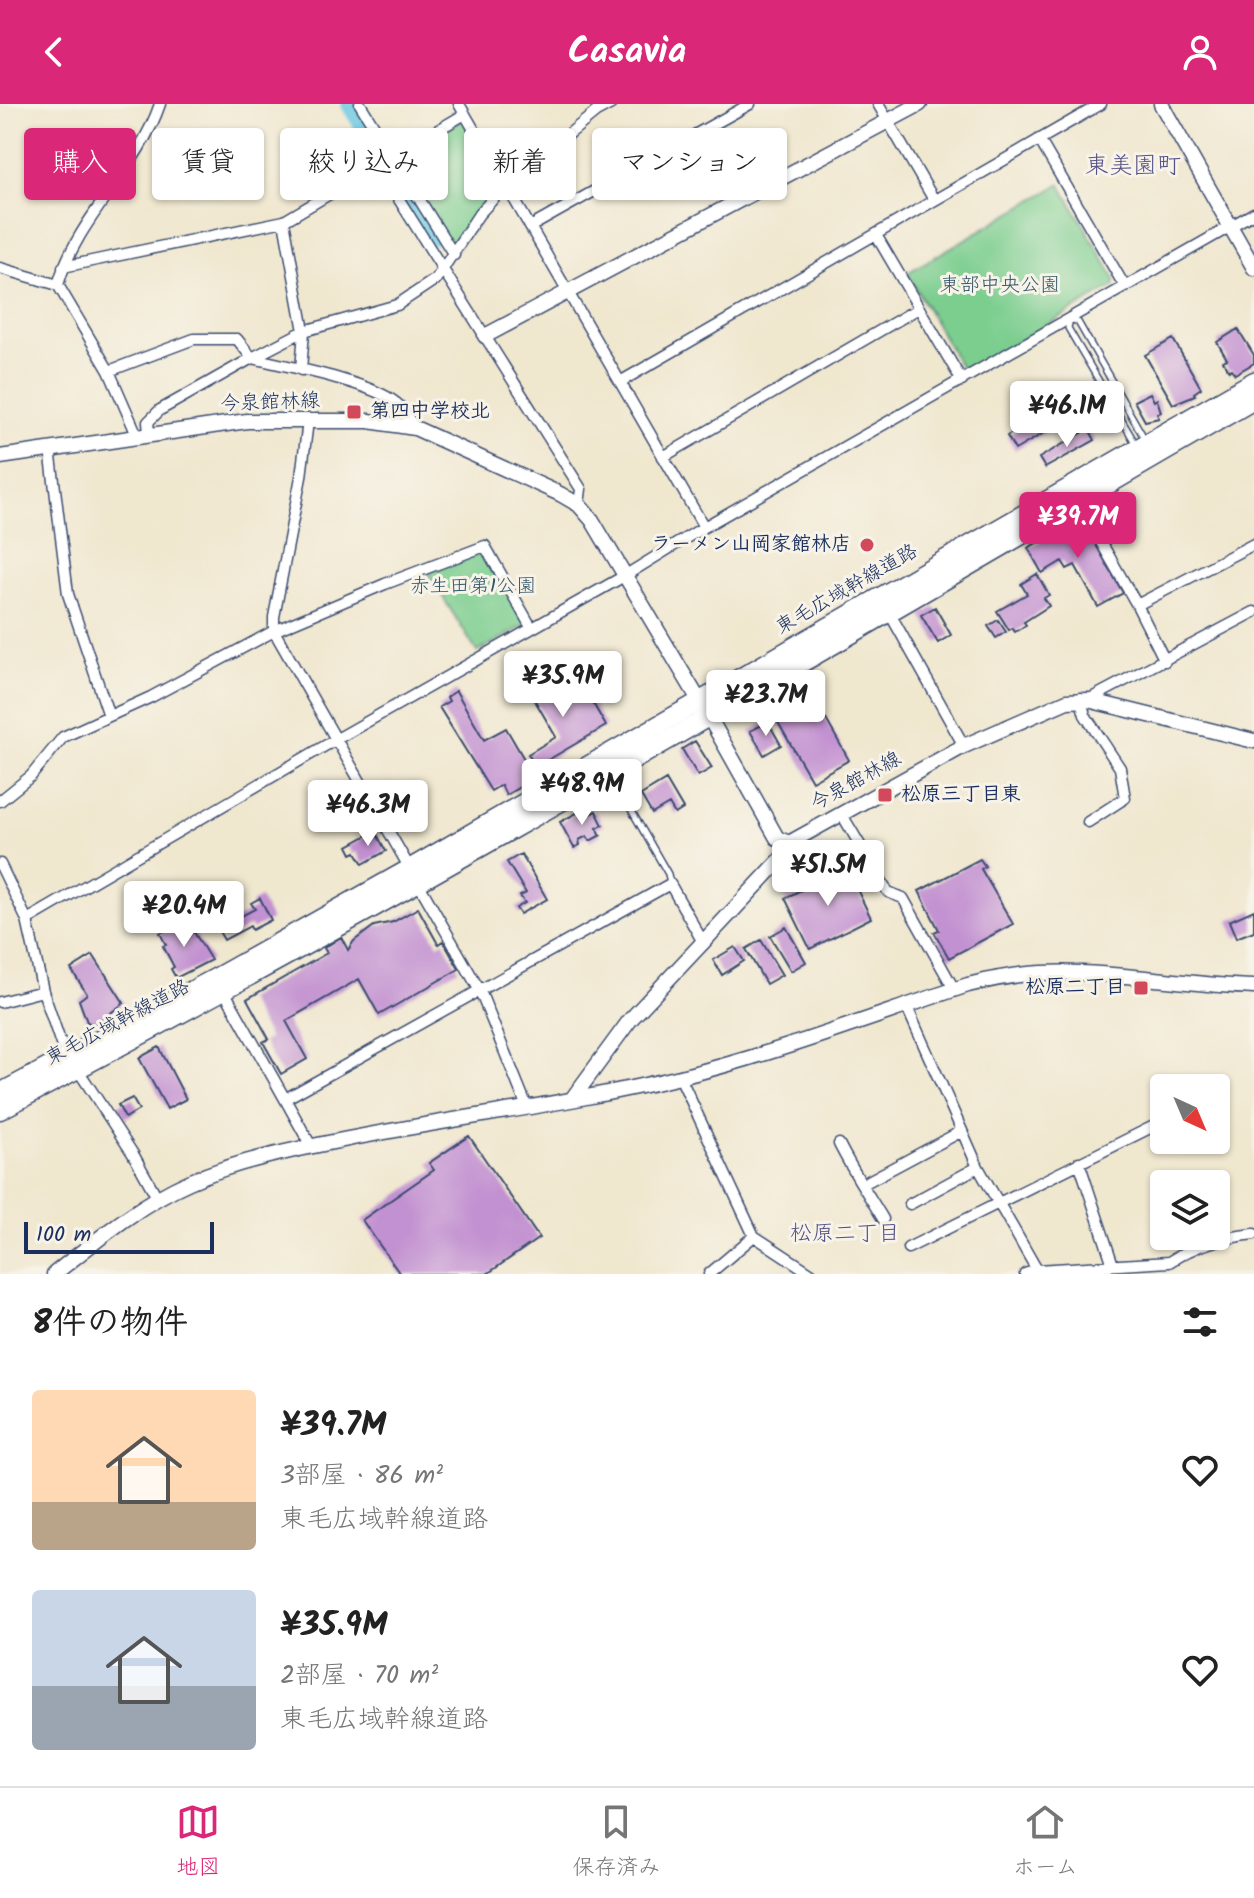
<!DOCTYPE html>
<html lang="ja">
<head>
<meta charset="utf-8">
<style>
  :root { --surface:#fff; --page:#f2f2f2; --text:#222; --muted:#767676; --line:#e0e0e0; --accent:#db2777 }
  body { margin:0; font-family:Kalam,"Klee One",sans-serif; background:var(--page); color:var(--text); height:100vh; display:flex; flex-direction:column; font-size:30px; white-space:nowrap }
  * { box-sizing:border-box; margin:0 }
  p { font-size:26px; color:var(--muted) }
  .icon { flex:none; width:44px; height:44px; fill:none; stroke:currentColor; stroke-width:2; stroke-linecap:round; stroke-linejoin:round }
  .map { position:relative; height:1170px; overflow:hidden }
  .details { display:flex; flex-direction:column; background:var(--surface); flex:1 }
  .details>* { flex:none }
  .top-card { position:absolute; left:24px; top:24px; width:800px; height:72px; display:flex; gap:16px }
  .needle { width:52px; rotate:136deg }
  .controls { position:absolute; left:1150px; top:970px; display:grid; gap:16px }
  .controls a { display:grid; place-items:center; width:80px; height:80px; border-radius:8px; background:var(--surface); box-shadow:0 2px 6px #0004; font-size:40px }
  .scale { position:absolute; left:24px; bottom:20px; width:190px; box-sizing:border-box; padding-left:8px; border:4px solid #1b2f5e; border-top:0; font-size:22px; line-height:28px; white-space:nowrap; color:#1b2f5e; -webkit-text-stroke:6px #f7f3e8; paint-order:stroke }
  .price { position:absolute; translate:-50% -68px; padding:0 18px; border-radius:8px; background:#fff; color:#222; font-size:26px; line-height:52px; filter:drop-shadow(0 2px 4px #0008) }
  .price::after { content:''; position:absolute; left:50%; top:48px; width:24px; height:18px; margin-left:-12px; background:inherit; clip-path:polygon(0 0,100% 0,50% 100%) }
  .price.current { background:var(--accent); color:#fff }
  ul { padding:0; list-style:none }
  li { display:flex; align-items:center; gap:24px; height:200px; padding:0 32px }
  li span { display:grid; place-items:center; flex:none; width:224px; height:160px; border-radius:8px; color:#555 }
  li>.icon { margin-inline-start:auto }
  span .icon { width:96px; height:96px; fill:#fffc; stroke-width:1 }
  li b { font-size:34px }
  h2 { display:flex; justify-content:space-between; align-items:center; height:96px; padding:0 32px; font-size:34px }
  .tag { padding:0 28px; border-radius:8px; background:var(--surface); box-shadow:0 2px 6px #0004; font-size:28px; line-height:72px }
  .tag.current { background:var(--accent); color:#fff }
  header { display:flex; justify-content:space-between; align-items:center; height:104px; padding:0 32px; background:var(--accent); color:#fff; font-size:36px; font-weight:800 }
  .dock { display:flex; justify-content:space-around; align-items:center; height:112px; border-top:2px solid var(--line); background:var(--surface); font-size:22px; color:var(--muted) }
  .dock a { display:grid; justify-items:center; gap:4px }
  .dock .current { color:var(--accent) }
  .map>svg:first-child { display:block }
</style>
</head>
<body>
<header><svg class="icon" aria-label="back" viewBox="0 0 24 24"><path d="M15 5l-7 7 7 7"/></svg>Casavia<svg class="icon" aria-label="person" viewBox="0 0 24 24"><circle cx="12" cy="8" r="4"/><path d="M4 21q1-7 8-7t8 7"/></svg></header>
<div class="map">
<svg width="1254" height="1170" viewBox="0 0 1254 1170">
  <rect width="100%" height="100%" fill="#f7f3e8"/>
  <filter id="ink" filterUnits="userSpaceOnUse"><feTurbulence type="fractalNoise" baseFrequency=".0125" numOctaves="2"/><feDisplacementMap in="SourceGraphic" scale="16" xChannelSelector="R" yChannelSelector="G"/><feConvolveMatrix kernelMatrix="1 2 1 2 8 2 1 2 1" color-interpolation-filters="sRGB"/></filter>
  <filter id="wash" filterUnits="userSpaceOnUse"><feTurbulence type="fractalNoise" baseFrequency=".006" numOctaves="4" result="noise"/><feDisplacementMap in="SourceGraphic" scale="32" xChannelSelector="R" yChannelSelector="G"/><feGaussianBlur stdDeviation="1.8" result="paint"/><feColorMatrix in="noise" values="0 0 0 0 0 0 0 0 0 0 0 0 0 0 0 0 0 1.4 0 .05"/><feComposite in="paint" operator="in"/></filter>
  <g filter="url(#wash)">
    <rect width="100%" height="100%" fill="#f0e7cf"/>
    <path fill="#7cce8f" stroke="#4c7e76" stroke-width="2" d="M 464,14 L 504,83 L 453,149 L 405,60 L 404,52 Z
      M 1060,80 L 1115,175 L 1114,182 L 968,267 L 961,264 L 907,169 Z
      M 485,442 L 529,519 L 477,548 L 428,469 Z"/>
    <g fill="none" stroke-linecap="round" stroke-linejoin="round">
      <path stroke="#64c6e2" stroke-width="22" d="M 352,0 L 432,130"/>
    </g>
    <g id="blocks">
      <path fill="#c291d1" d="M 1238,225 L 1254,251 L 1254,259 L 1235,270 L 1231,265 L 1229,267 L 1223,257 L 1227,255 L 1217,238 Z
        M 1173,235 L 1201,284 L 1194,289 L 1195,291 L 1173,300 L 1145,251 Z
        M 1150,289 L 1154,297 L 1157,295 L 1161,308 L 1157,310 L 1159,314 L 1145,317 L 1134,297 Z
        M 1065,298 L 1073,312 L 1015,346 L 1007,332 Z
        M 1089,325 L 1095,336 L 1045,364 L 1039,354 Z
        M 1081,414 L 1123,489 L 1098,503 L 1075,461 L 1067,465 L 1062,457 L 1042,469 L 1028,444 Z
        M 1037,470 L 1049,491 L 1044,494 L 1049,502 L 1024,518 L 1026,521 L 1015,528 L 1012,524 L 1009,526 L 997,507 L 1027,490 L 1021,480 Z
        M 935,503 L 951,531 L 938,539 L 921,511 Z
        M 998,516 L 1006,528 L 996,534 L 988,522 Z
        M 546,568 L 566,602 L 587,589 L 606,622 L 536,663 L 528,650 L 556,633 L 526,581 Z
        M 456,587 L 484,636 L 506,624 L 535,674 L 506,691 L 501,681 L 491,687 L 439,603 L 449,597 L 447,593 Z
        M 814,594 L 849,656 L 812,677 L 776,615 Z
        M 768,618 L 781,641 L 764,651 L 750,627 Z
        M 695,637 L 712,664 L 698,672 L 682,645 Z
        M 666,676 L 683,705 L 675,710 L 669,700 L 652,710 L 641,691 Z
        M 586,704 L 590,710 L 596,707 L 603,721 L 597,724 L 601,731 L 590,737 L 587,732 L 579,736 L 580,741 L 574,744 L 560,718 Z
        M 375,727 L 386,747 L 363,760 L 356,748 L 352,750 L 348,742 Z
        M 521,750 L 547,795 L 520,810 L 516,804 L 525,799 L 520,792 L 526,789 L 507,758 Z
        M 980,755 L 985,762 L 981,765 L 1013,820 L 949,854 L 934,828 L 939,826 L 919,787 Z
        M 846,763 L 871,814 L 810,845 L 785,794 Z
        M 260,794 L 271,816 L 252,826 L 250,822 L 224,836 L 213,817 L 230,808 L 234,816 L 255,805 L 251,799 Z
        M 418,804 L 438,840 L 443,837 L 459,865 L 379,911 L 359,875 L 286,917 L 307,955 L 281,970 L 263,938 L 269,935 L 247,895 L 327,849 L 324,844 L 341,833 L 348,846 L 354,837 L 374,822 L 393,818 Z
        M 1254,806 L 1254,827 L 1236,834 L 1229,817 Z
        M 186,815 L 211,856 L 176,874 L 171,865 L 174,863 L 163,842 L 166,841 L 160,829 Z
        M 786,823 L 806,858 L 791,867 L 770,832 Z
        M 761,836 L 782,871 L 766,880 L 746,845 Z
        M 735,843 L 744,857 L 722,871 L 713,856 Z
        M 93,851 L 124,899 L 94,921 L 87,918 L 79,896 L 87,890 L 71,865 Z
        M 159,943 L 186,995 L 167,1005 L 139,954 Z
        M 132,994 L 139,1006 L 125,1014 L 118,1001 Z
        M 469,1032 L 539,1134 L 487,1170 L 400,1170 L 362,1116 L 434,1066 L 429,1059 Z"/>
    </g>
  </g>
  <g filter="url(#ink)">
    <use href="#blocks" fill-opacity="0" stroke="#3b4b6f" stroke-width="2"/>
    <g fill="none" stroke-linecap="round" stroke-linejoin="round">
      <g stroke="#3b4b6f" stroke-width="8">
        <path id="lane" d="M 1070,215 L 1078,218 L 1143,332 L 1143,342 L 1134,337 L 1068,224 Z
          M 622,690 L 668,770 L 670,779"/>
      </g>
      <g stroke="#3b4b6f" stroke-width="13">
        <path id="street" d="M 360,0 L 454,151
          M 459,0 L 704,423
          M 878,0 L 934,96
          M 1039,35 L 1125,183
          M 378,62 L 581,385 L 579,401
          M 530,123 L 750,0
          M 876,131 L 962,277
          M 63,163 L 284,117 L 465,10
          M 0,164 L 58,181
          M 301,266 L 304,227 L 397,201 L 436,175 L 479,110 L 504,83 L 596,8 L 611,0
          M 109,267 L 194,235 L 237,235 L 252,254 L 304,227 L 284,117
          M 620,278 L 1101,0
          M 308,317 L 301,373 L 274,513 L 274,527 L 480,887 L 527,1003
          M 149,329 L 148,318 L 160,306 L 252,254 C 286,262 371,278 396,299 C 404,305 409,316 415,324
          M 137,331 L 109,267 L 58,181 C 77,113 138,66 160,0
          M 50,345 L 68,490 L 109,612
          M 663,353 L 919,204
          M 1078,398 L 1137,501 L 1165,557
          M 1137,501 L 1254,440
          M 889,508 L 964,642
          M 1080,594 L 1085,611 L 1120,664 L 1125,694 L 1088,718
          M 1088,596 L 1254,508
          M 0,697 L 31,672 L 63,633 L 151,593 L 274,527 L 385,480 L 485,442 L 531,523
          M 841,709 L 888,788 L 903,794 L 954,885
          M 0,760 L 27,816 L 43,887 L 61,940 L 133,1050 L 158,1095
          M 27,816 L 335,636 L 626,471 L 704,423 L 1254,109
          M 223,885 L 285,995
          M 0,898 L 43,887
          M 906,901 L 978,1063 L 1037,1166
          M 680,973 L 754,1132 L 812,1170
          M 839,1040 C 852,1066 868,1090 883,1115
          M 311,1042 L 285,995 L 670,780 L 704,840
          M 1079,1058 L 1113,1161
          M 863,1080 L 962,1027
          M 910,1100 L 978,1063
          M 908,1144 L 1164,1017
          M 709,1170 L 754,1132
          M 1025,1170 L 1037,1166 L 1169,1158 C 1196,1140 1222,1134 1254,1130"/>
      </g>
      <g stroke="#3b4b6f" stroke-width="17">
        <path id="secondary" d="M 1161,0 L 1254,164
          M 485,232 L 920,0
          M 0,353 L 247,317 L 369,317 L 415,324 L 560,390 L 579,401 L 592,416 L 709,613 L 777,734 L 789,739 L 964,642 L 1067,597 L 1088,596 L 1254,637
          M 572,995 L 630,916 L 784,752 L 789,739
          M 54,1170 C 96,1137 139,1100 189,1078 C 242,1055 302,1044 358,1033 C 465,1012 574,999 680,973 C 775,950 874,912 968,881 C 992,875 1017,870 1042,869 C 1113,866 1183,881 1254,883"/>
      </g>
      <g stroke="#3b4b6f" stroke-width="21">
        <path id="highway" d="M 0,989 L 217,873 L 409,765 L 1254,277
          M 0,1006 C 426,783 838,537 1254,296"/>
      </g>
      <use href="#lane" stroke="#fff" stroke-width="5"/>
      <use href="#street" stroke="#fff" stroke-width="10"/>
      <use href="#secondary" stroke="#fff" stroke-width="14"/>
      <use href="#highway" stroke="#fff" stroke-width="18"/>
    </g>
  </g>
  <g fill="#d1495b" stroke="#f7f3e8" stroke-width="3">
    <rect x="346" y="300" width="16" height="16" rx="4"/>
    <circle cx="867" cy="441" r="8"/>
    <rect x="877" y="683" width="16" height="16" rx="4"/>
    <rect x="1133" y="876" width="16" height="16" rx="4"/>
  </g>
  <g text-anchor="middle" dominant-baseline="central" stroke-width="6" stroke-linejoin="round" paint-order="stroke">
    <g font-size="20" fill="#33576a" stroke="#f7f3e8">
      <text x="1000" y="182">東部中央公園</text>
      <text x="473" y="483">赤生田第1公園</text>
    </g>
    <g font-size="20" fill="#1b2f5e" stroke="#f7f3e8">
      <text transform="translate(270 299) rotate(-2)">今泉館林線</text>
      <text transform="translate(847 486) rotate(-30)">東毛広域幹線道路</text>
      <text transform="translate(856 678) rotate(-29)">今泉館林線</text>
      <text transform="translate(118 919) rotate(-28)">東毛広域幹線道路</text>
    </g>
    <g font-size="20" font-weight="bold" fill="#1b2f5e" stroke="#f7f3e8" text-anchor="start">
      <text x="370" y="308">第四中学校北</text>
      <text x="851" y="441" text-anchor="end">ラーメン山岡家館林店</text>
      <text x="901" y="691">松原三丁目東</text>
      <text x="1125" y="884" text-anchor="end">松原二丁目</text>
    </g>
    <g font-size="22" fill="#555186" stroke="#f7f3e8">
      <text x="845" y="1130">松原二丁目</text>
    </g>
    <g font-size="24" fill="#555186" stroke="#f7f3e8">
      <text x="1133" y="62">東美園町</text>
    </g>
  </g>
</svg>
<div class="controls">
<a><svg class="needle" viewBox="-14 -14 28 28"><path d="M0-13l5 13h-10z" fill="#e53935"/><path d="M0 13l5-13h-10z" fill="#767676"/></svg></a>
<a><svg class="icon" aria-label="layers" viewBox="0 0 24 24"><path d="M12 4l9 5-9 5-9-5zM3 14l9 5 9-5"/></svg></a>
</div>
<div class="scale">100 m</div>
<b class="price" style="left:1067px;top:345px">¥46.1M</b>
<b class="price current" style="left:1078px;top:456px">¥39.7M</b>
<b class="price" style="left:563px;top:615px">¥35.9M</b>
<b class="price" style="left:766px;top:634px">¥23.7M</b>
<b class="price" style="left:582px;top:723px">¥48.9M</b>
<b class="price" style="left:368px;top:744px">¥46.3M</b>
<b class="price" style="left:828px;top:804px">¥51.5M</b>
<b class="price" style="left:184px;top:845px">¥20.4M</b>
<div class="top-card">
<a class="tag current">購入</a>
<a class="tag">賃貸</a>
<a class="tag">絞り込み</a>
<a class="tag">新着</a>
<a class="tag">マンション</a>
</div>
</div>
<section class="details">
<h2>8件の物件<svg class="icon" aria-label="filters" viewBox="0 0 24 24"><path d="M4 7h16M4 17h16"/><circle cx="9" cy="7" r="2"/><circle cx="15" cy="17" r="2"/></svg></h2>
<ul>
<li><span style="background:linear-gradient(#ffd9b3 70%,#b9a48a 0)"><svg class="icon" aria-label="home" viewBox="0 0 24 24"><path d="M3 11l9-7 9 7M6 9v11h12V9"/></svg></span><div><b>¥39.7M</b><p>3部屋 · 86 m²</p><p>東毛広域幹線道路</p></div><svg class="icon" aria-label="heart" viewBox="0 0 24 24"><path d="M12 20l-8-8c-3-5 5-10 8-4 3-6 11-1 8 4z"/></svg></li>
<li><span style="background:linear-gradient(#c9d6e8 60%,#9aa5b1 0)"><svg class="icon" aria-label="home" viewBox="0 0 24 24"><path d="M3 11l9-7 9 7M6 9v11h12V9"/></svg></span><div><b>¥35.9M</b><p>2部屋 · 70 m²</p><p>東毛広域幹線道路</p></div><svg class="icon" aria-label="heart" viewBox="0 0 24 24"><path d="M12 20l-8-8c-3-5 5-10 8-4 3-6 11-1 8 4z"/></svg></li>
</ul>
</section>
<nav class="dock">
<a class="current"><svg class="icon" aria-label="map" viewBox="0 0 24 24"><path d="M3 6l6-2 6 2 6-2v14l-6 2-6-2-6 2zM9 4v14M15 6v14"/></svg>地図</a>
<a><svg class="icon" aria-label="saved" viewBox="0 0 24 24"><path d="M7 4h10v16l-5-4-5 4z"/></svg>保存済み</a>
<a><svg class="icon" aria-label="home" viewBox="0 0 24 24"><path d="M3 11l9-7 9 7M6 9v11h12V9"/></svg>ホーム</a>
</nav>
</body>
</html>
